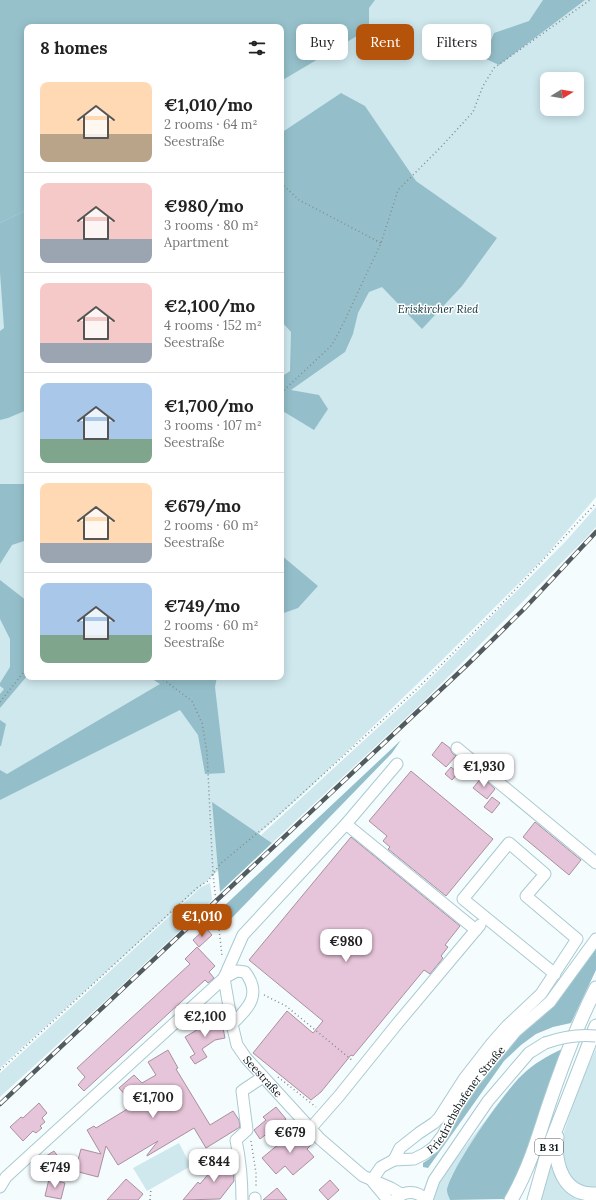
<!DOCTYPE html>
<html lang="en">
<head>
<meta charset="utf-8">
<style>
  :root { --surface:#fff; --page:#f6f6f6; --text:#222; --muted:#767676; --line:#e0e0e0; --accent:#b45309 }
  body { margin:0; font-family:Lora,serif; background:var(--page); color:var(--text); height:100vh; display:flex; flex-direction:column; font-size:15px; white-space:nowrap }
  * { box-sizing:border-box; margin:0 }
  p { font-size:13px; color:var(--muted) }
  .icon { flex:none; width:22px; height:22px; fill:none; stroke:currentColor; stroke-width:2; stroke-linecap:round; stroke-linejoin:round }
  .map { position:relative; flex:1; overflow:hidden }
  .side { position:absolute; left:24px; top:24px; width:260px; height:656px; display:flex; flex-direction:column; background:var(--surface); border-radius:8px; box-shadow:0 2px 10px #0003 }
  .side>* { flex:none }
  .hud { position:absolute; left:296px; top:24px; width:240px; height:36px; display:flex; gap:8px }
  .needle { width:26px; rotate:79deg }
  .controls { position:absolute; left:540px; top:72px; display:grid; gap:8px }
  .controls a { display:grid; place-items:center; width:44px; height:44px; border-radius:8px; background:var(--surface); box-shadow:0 2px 10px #0003; font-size:20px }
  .price { position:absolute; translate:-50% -34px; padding:0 9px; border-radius:8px; background:#fff; color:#222; font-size:13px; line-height:26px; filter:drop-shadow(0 1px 2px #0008) }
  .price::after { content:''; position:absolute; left:50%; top:24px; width:12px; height:9px; margin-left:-6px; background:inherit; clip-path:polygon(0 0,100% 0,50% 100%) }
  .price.current { background:var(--accent); color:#fff }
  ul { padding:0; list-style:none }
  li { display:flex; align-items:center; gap:12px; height:100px; padding:0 16px }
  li+li { border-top:1px solid var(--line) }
  li span { display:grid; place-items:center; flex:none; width:112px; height:80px; border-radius:8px; color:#555 }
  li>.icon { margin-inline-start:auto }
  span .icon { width:48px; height:48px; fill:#fffc; stroke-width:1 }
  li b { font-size:17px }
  h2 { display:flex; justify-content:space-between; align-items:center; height:48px; padding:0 16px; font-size:17px }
  .chip { padding:0 14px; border-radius:8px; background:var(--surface); box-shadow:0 2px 10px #0003; font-size:14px; line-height:36px }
  .chip.current { background:var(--accent); color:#fff }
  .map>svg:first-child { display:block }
</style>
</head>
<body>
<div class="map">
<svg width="596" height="1200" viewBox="0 0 596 1200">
  <rect width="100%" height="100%" fill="#f5fcfd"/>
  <path fill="#cee8ee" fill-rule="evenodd" d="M 0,0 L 596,0 L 596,497 L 543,559 L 439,663 L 306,791 L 0,1068 ZM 27,27 L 281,27 L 281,677 L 27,677 ZM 547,79 L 577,79 L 577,109 L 547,109 Z
    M 596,507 L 596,527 L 584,540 L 425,700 L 272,843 L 261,835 L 421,688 L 566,541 Z
    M 210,883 L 212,899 L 210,902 L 106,1000 L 0,1097 L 0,1073 L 201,887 Z
    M 596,1048 L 596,1189 L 582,1186 L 568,1176 L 561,1160 L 561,1140 L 579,1088 Z
    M 500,1101 L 451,1177 L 447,1192 L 450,1200 L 434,1200 L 435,1192 L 442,1177 Z
    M 179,1143 L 191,1166 L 147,1191 L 133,1168 Z
    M 550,1157 L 553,1171 L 562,1184 L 596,1200 L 540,1200 Z"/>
  <path fill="#94bfca" d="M 543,0 L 585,0 L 499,65 L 484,58 L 494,33 L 529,21 Z
    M 341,93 L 365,106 L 416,181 L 497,238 L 462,286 L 422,329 L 382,287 L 369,292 L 358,313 L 353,334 L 345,352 L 291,390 L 319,395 L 328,409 L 314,430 L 281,410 L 281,377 L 290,371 L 291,332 L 281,321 L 281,133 Z
    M 27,210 L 27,410 L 8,418 L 0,420 L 0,331 L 4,328 L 0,273 L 0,223 Z
    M 0,484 L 27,484 L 27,540 L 12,545 L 0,564 Z
    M 281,555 L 318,586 L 298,608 L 281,614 Z
    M 0,580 L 27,601 L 27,676 L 0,708 L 0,694 L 4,689 L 0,686 L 0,683 L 10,667 L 10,639 L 0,619 Z
    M 149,677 L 217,677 L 215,687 L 225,773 L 205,774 L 198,735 L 180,710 L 0,800 L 0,770 L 7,774 L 160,684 Z
    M 0,720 L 6,724 L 1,746 L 0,746 Z
    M 401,740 L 392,753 L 224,926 L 222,908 Z
    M 212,802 L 272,843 L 220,892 Z
    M 596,947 L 596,970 L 571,1023 L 553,1027 L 536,1034 L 521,1045 L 504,1061 L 428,1168 L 423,1167 L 423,1163 L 429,1159 L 440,1147 L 458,1114 L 477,1086 L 512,1042 L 541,1018 L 562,995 Z
    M 562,1049 L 519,1172 L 504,1199 L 450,1200 C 449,1197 447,1194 447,1191 C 448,1172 505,1091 521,1076 C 533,1064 547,1056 562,1049 Z"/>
  <path fill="#96c1cb" d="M 0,0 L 375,0 L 369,8 L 369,25 L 357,36 L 281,81 L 281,27 L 27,27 L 27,210 L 0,223 Z"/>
  <path fill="#e6c4d9" stroke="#a990a0" d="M 442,742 L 450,748 L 452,753 L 456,756 L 446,767 L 432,755 Z
    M 451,767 L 458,773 L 452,780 L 445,774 Z
    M 411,771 L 493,839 L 446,896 L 388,849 L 390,847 L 383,841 L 387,836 L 369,821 Z
    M 482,777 L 495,789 L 487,799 L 473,788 Z
    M 492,797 L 500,803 L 492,813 L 484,807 Z
    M 535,822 L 581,860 L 569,875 L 523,837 Z
    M 351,837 L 460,926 L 445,945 L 448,947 L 441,956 L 443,958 L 430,974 L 424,970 L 353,1056 L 351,1055 L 321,1092 L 311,1100 L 253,1053 L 287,1011 L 313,1033 L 323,1021 L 249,960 Z
    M 206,928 L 212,935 L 199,947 L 193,940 Z
    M 197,947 L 215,966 L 209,972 L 214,978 L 208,983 L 205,980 L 84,1091 L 78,1085 L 85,1077 L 77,1068 L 190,964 L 185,959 Z
    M 220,1018 L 221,1023 L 222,1023 L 225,1038 L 215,1040 L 202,1049 L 207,1057 L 195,1064 L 190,1057 L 195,1054 L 185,1037 L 205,1025 L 205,1021 Z
    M 168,1050 L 178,1068 L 176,1069 L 210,1125 L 233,1111 L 239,1120 L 240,1127 L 206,1148 L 194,1128 L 147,1156 L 147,1155 L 158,1141 L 118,1165 L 106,1146 L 98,1177 L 75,1171 L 81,1149 L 101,1154 L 87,1130 L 94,1126 L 96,1128 L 134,1105 L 119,1088 L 134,1075 L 142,1083 L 156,1075 L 148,1062 Z
    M 39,1103 L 47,1113 L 42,1118 L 45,1122 L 40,1126 L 42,1128 L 36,1133 L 33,1131 L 23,1141 L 10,1127 L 21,1117 L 23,1118 Z
    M 276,1107 L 286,1119 L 260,1139 L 254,1130 L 266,1120 L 263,1117 Z
    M 297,1129 L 311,1145 L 307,1149 L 314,1157 L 293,1175 L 285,1166 L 276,1174 L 262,1158 Z
    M 54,1151 L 61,1161 L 50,1168 L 43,1158 Z
    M 222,1158 L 233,1168 L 234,1181 L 220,1199 L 183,1200 L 198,1182 L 200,1184 Z
    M 49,1179 L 65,1183 L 61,1199 L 45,1196 Z
    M 126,1179 L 143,1194 L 138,1200 L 107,1200 Z
    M 330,1180 L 339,1190 L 328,1200 L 319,1190 Z
    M 277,1188 L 287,1200 L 263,1200 Z"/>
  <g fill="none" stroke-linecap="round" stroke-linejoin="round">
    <g stroke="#a8cad2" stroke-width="13">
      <g id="minor">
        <path d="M 457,748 L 596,863"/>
        <path d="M 346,824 L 397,764"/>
        <path d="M 224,978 L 243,935 L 346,824 L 476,930"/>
        <path id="s1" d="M 224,978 L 232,1024 L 237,1045 L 246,1058 L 320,1139 L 363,1176 L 391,1188 L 401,1194"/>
        <path d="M 310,1129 L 339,1096 L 397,1024 L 480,925"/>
        <path d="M 394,1160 L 400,1148 L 419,1133 L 434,1123 L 439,1118 L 464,1079 L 492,1043 L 507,1026 L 541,994 L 577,939 L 526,896 L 545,874 L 509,843 L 463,899 L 555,974"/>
        <path id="s2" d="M 372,1180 L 381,1167 L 394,1160 L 414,1159 L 424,1154 L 434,1147 L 443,1135 L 456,1109 L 474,1082 L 516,1031 L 550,1002 L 596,939"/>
        <path d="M 373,1182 L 388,1200"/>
        <path d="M 0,1187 L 6,1177 L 224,978 L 237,971 L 245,972 C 262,994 249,1008 232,1024"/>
        <path d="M 242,1200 C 242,1180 240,1159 236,1140 L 247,1130 L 242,1091 L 263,1077"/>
        <path d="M 255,1200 L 255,1198"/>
        <path d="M 395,1200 C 404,1190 417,1190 426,1200"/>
        <path d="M 427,1200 L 434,1180 L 488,1101 L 529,1053 L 545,1043"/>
      </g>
    </g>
    <g stroke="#a8cad2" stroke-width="15">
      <path id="major" d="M 557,1137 C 554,1164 563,1196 596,1194
        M 511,1200 C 528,1171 537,1141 547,1110 C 561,1068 576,1027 596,988
        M 534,1200 L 549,1147 L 596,1026"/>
    </g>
    <path stroke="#838c8e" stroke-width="1.5" stroke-dasharray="1 3" stroke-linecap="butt" d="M 281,183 L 299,200 L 381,243
      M 281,393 L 332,345 L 344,322 L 381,243 L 398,190 L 440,148 L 473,112 L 483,86 L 494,68 L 590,0
      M 160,677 L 192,701 L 202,723 L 207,752 L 213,874 L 222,956
      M 0,702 L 27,668
      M 264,995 L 286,1006 L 353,1061
      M 0,1070 L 198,887 L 208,881 L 220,864 L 272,821 L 419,687 L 499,607 L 596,503
      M 278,1077 L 316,1107
      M 251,1141 L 256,1173 L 256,1188
      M 150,1200 L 151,1188"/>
    <use href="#minor" stroke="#fff" stroke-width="11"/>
    <use href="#major" stroke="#fff" stroke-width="13"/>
    <g stroke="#525c5f" stroke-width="4.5">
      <path id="rail" d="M 0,1104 L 467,665 L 524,609 L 596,532"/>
    </g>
    <use href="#rail" stroke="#fff" stroke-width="3" stroke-dasharray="9" stroke-linecap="butt"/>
    <g stroke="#a8cad2" stroke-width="13" stroke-linecap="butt">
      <path id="minor-bridge" d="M 545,1043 C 562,1037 578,1034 596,1036"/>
    </g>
    <use href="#minor-bridge" stroke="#fff" stroke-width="11"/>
  </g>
  <g text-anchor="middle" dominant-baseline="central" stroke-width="3" stroke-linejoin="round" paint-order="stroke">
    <rect fill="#fff" stroke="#515a5c" stroke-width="1" x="535" y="1139" width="28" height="16" rx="3"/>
    <g font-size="10" font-weight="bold" fill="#071316">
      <text x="549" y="1147">B 31</text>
    </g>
    <g font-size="11" font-style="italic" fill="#08323b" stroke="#fff">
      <text x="438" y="309">Eriskircher Ried</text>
    </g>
    <g font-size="11" fill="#071316" stroke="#fff">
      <text stroke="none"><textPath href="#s1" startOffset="109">Seestraße</textPath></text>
      <text stroke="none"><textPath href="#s2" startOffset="131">Friedrichshafener Straße</textPath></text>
    </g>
  </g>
</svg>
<div class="controls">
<a><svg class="needle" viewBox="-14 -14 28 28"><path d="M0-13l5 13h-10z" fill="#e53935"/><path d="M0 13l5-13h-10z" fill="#767676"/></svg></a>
</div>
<b class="price" style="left:484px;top:788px">€1,930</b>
<b class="price current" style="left:202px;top:938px">€1,010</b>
<b class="price" style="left:346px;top:963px">€980</b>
<b class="price" style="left:205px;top:1038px">€2,100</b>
<b class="price" style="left:153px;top:1119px">€1,700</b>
<b class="price" style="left:290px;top:1154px">€679</b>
<b class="price" style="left:214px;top:1183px">€844</b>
<b class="price" style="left:55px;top:1189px">€749</b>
<div class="hud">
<a class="chip">Buy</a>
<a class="chip current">Rent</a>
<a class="chip">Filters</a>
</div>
<section class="side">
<h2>8 homes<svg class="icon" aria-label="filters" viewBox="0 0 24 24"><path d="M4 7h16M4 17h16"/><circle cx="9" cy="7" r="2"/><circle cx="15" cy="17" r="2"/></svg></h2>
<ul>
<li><span style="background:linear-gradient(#ffd9b3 65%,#b9a48a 0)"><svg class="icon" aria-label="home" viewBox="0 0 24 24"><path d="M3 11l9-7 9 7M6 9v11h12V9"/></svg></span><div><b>€1,010/mo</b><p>2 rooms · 64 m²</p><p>Seestraße</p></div></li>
<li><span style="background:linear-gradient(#f6c9c9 70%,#9aa5b1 0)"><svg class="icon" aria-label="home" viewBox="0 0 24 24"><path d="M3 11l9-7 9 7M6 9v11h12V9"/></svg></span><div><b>€980/mo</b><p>3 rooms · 80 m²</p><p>Apartment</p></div></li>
<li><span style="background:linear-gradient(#f6c9c9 75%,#9aa5b1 0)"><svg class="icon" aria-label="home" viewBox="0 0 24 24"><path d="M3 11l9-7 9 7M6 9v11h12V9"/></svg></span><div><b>€2,100/mo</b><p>4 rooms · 152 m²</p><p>Seestraße</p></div></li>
<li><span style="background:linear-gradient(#a9c7e8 70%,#7fa58c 0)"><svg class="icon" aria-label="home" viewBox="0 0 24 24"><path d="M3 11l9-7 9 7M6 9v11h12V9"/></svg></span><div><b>€1,700/mo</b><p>3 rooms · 107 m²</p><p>Seestraße</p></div></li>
<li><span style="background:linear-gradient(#ffd9b3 75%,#9aa5b1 0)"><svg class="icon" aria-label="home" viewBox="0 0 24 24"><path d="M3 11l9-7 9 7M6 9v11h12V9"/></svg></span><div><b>€679/mo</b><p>2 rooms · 60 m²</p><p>Seestraße</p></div></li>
<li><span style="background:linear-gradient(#a9c7e8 65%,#7fa58c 0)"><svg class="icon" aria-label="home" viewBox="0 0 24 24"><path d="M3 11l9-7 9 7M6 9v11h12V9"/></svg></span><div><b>€749/mo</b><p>2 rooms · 60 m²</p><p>Seestraße</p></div></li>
</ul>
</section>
</div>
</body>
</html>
